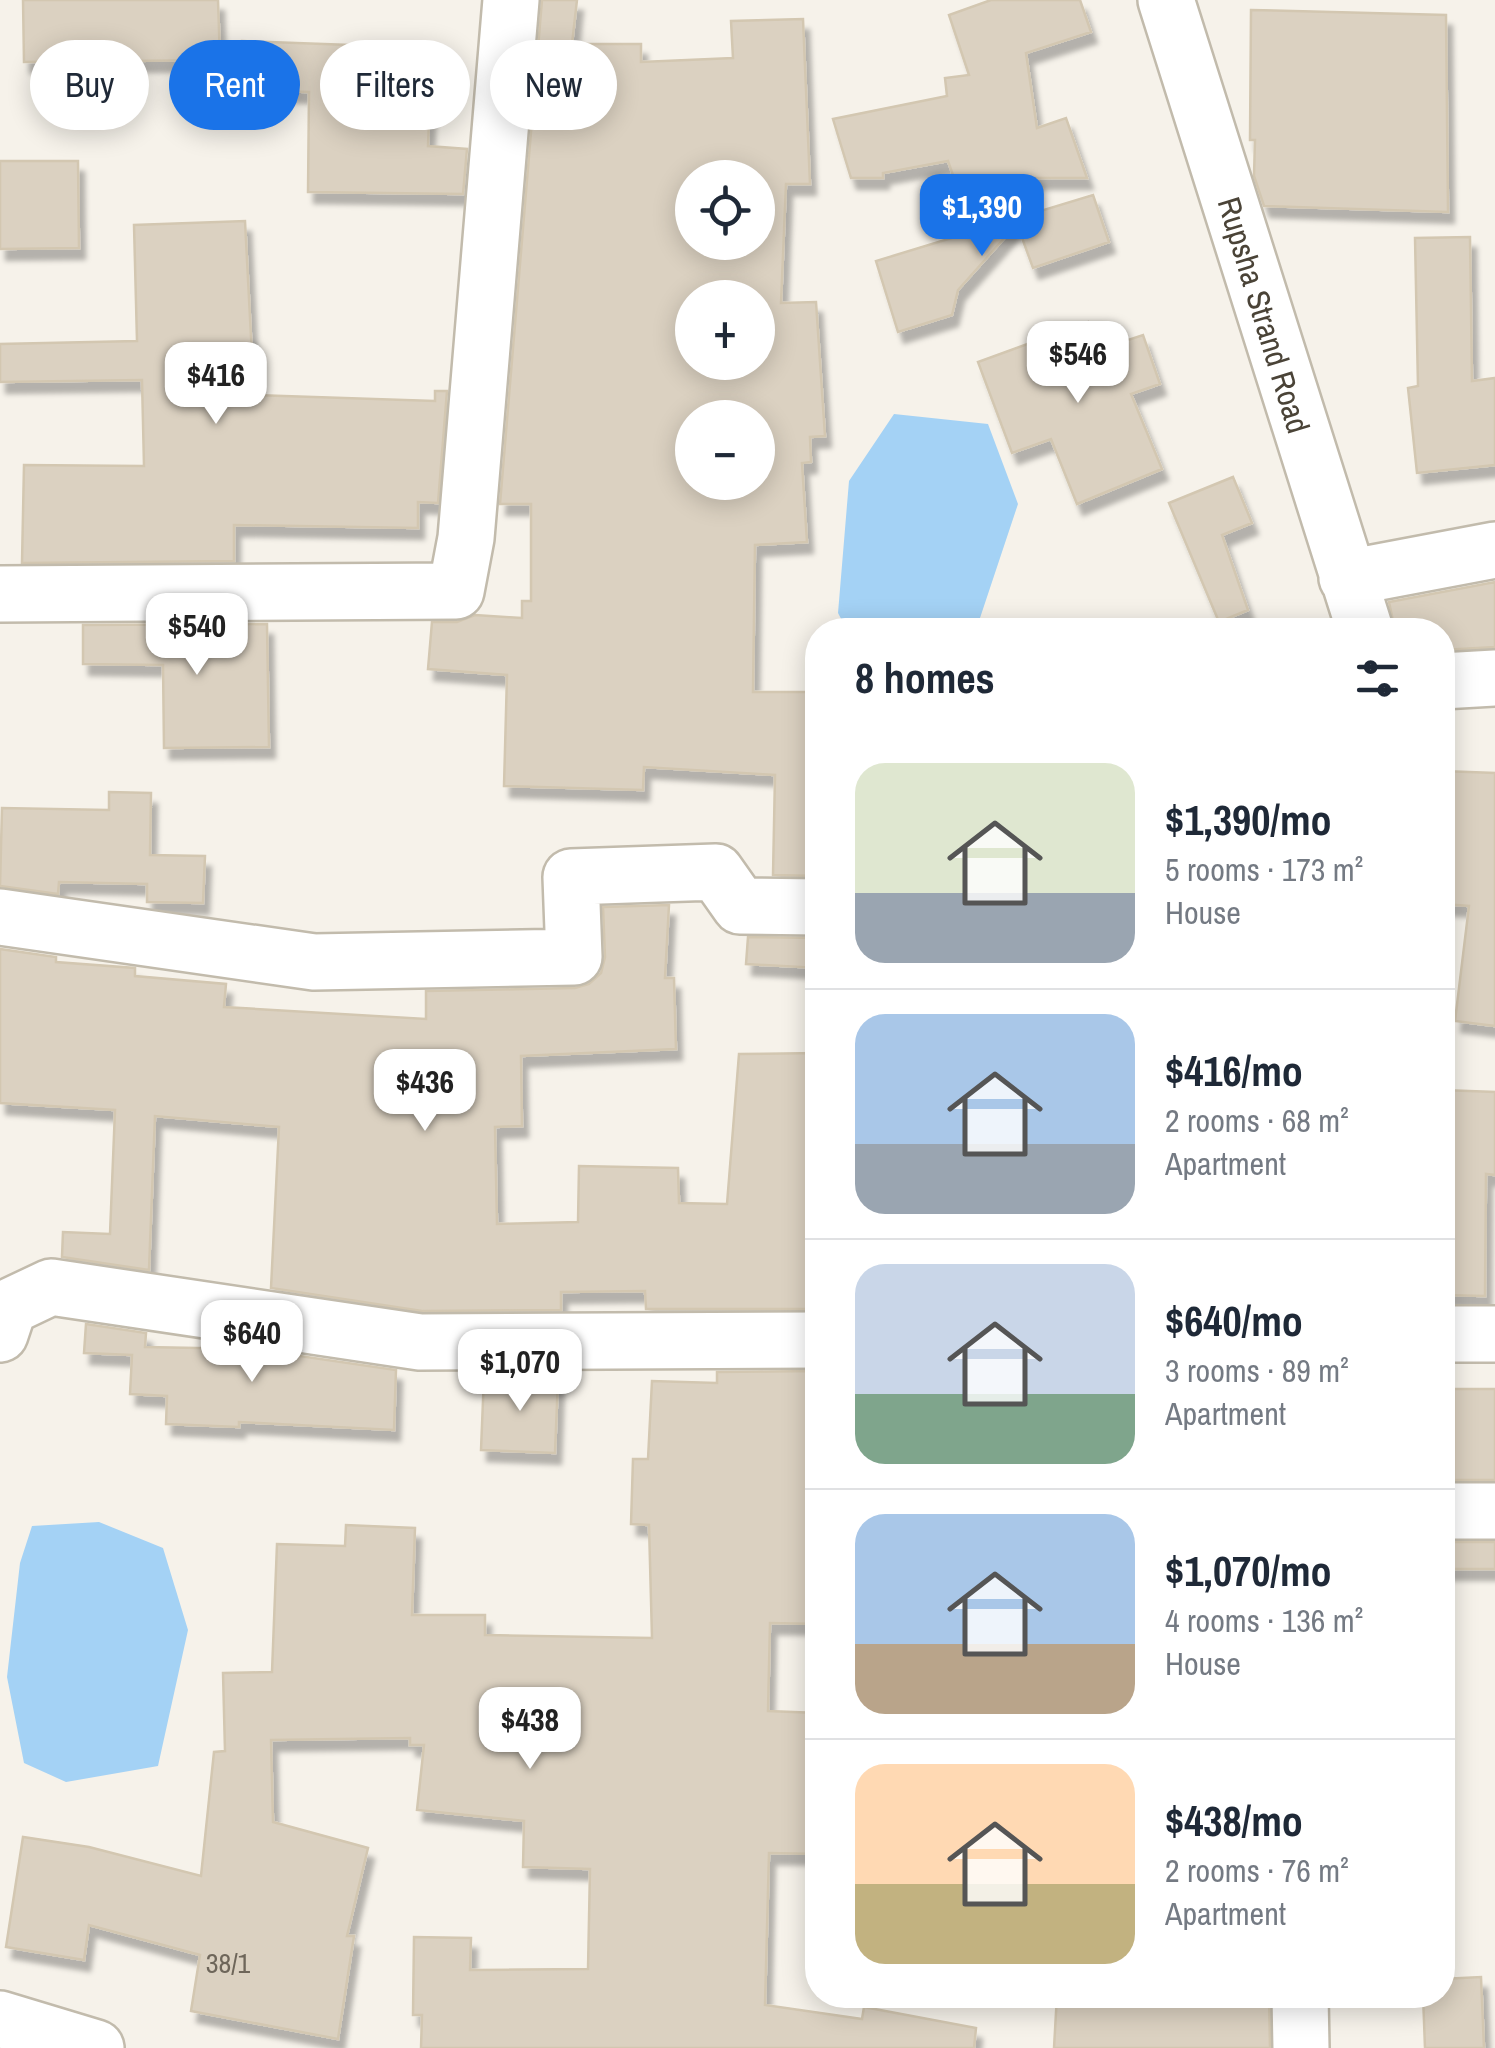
<!DOCTYPE html>
<html lang="en">
<head>
<meta charset="utf-8">
<style>
  :root { --surface:#fff; --page:#f6f6f7; --text:#1f2937; --muted:#747a83; --line:#e0e1e3; --accent:#1a73e8 }
  body { margin:0; font-family:"Archivo Narrow",sans-serif; background:var(--page); color:var(--text); height:100vh; display:flex; flex-direction:column; font-size:38px; white-space:nowrap }
  * { box-sizing:border-box; margin:0 }
  p { font-size:32px; color:var(--muted) }
  .icon { flex:none; width:55px; height:55px; fill:none; stroke:currentColor; stroke-width:2; stroke-linecap:round; stroke-linejoin:round }
  .map { position:relative; flex:1; overflow:hidden }
  .panel { position:absolute; left:805px; top:618px; width:650px; height:1390px; display:flex; flex-direction:column; background:var(--surface); border-radius:40px; box-shadow:0 5px 25px #0003 }
  .panel>* { flex:none }
  .hud { position:absolute; left:30px; top:40px; width:625px; height:90px; display:flex; gap:20px }
  .controls { position:absolute; left:675px; top:160px; display:grid; gap:20px }
  .controls a { display:grid; place-items:center; width:100px; height:100px; border-radius:50%; background:var(--surface); box-shadow:0 5px 25px #0003; font-size:50px }
  .price { position:absolute; translate:-50% -85px; padding:0 22px; border-radius:20px; background:#fff; color:#222; font-size:32px; line-height:65px; filter:drop-shadow(0 2px 5px #0008) }
  .price::after { content:''; position:absolute; left:50%; top:60px; width:30px; height:22px; margin-left:-15px; background:inherit; clip-path:polygon(0 0,100% 0,50% 100%) }
  .price.selected { background:var(--accent); color:#fff }
  ul { padding:0; list-style:none }
  li { display:flex; align-items:center; gap:30px; height:250px; padding:0 50px }
  li+li { border-top:2px solid var(--line) }
  li span { display:grid; place-items:center; flex:none; width:280px; height:200px; border-radius:30px; color:#555 }
  li>.icon { margin-inline-start:auto }
  span .icon { width:120px; height:120px; fill:#fffc; stroke-width:1 }
  li b { font-size:42px }
  h2 { display:flex; justify-content:space-between; align-items:center; height:120px; padding:0 50px; font-size:42px }
  .chip { padding:0 35px; border-radius:45px; background:var(--surface); box-shadow:0 5px 25px #0003; font-size:35px; line-height:90px }
  .chip.selected { background:var(--accent); color:#fff }
  .map>svg:first-child { display:block }
</style>
</head>
<body>
<div class="map">
<svg width="1495" height="2048" viewBox="0 0 1495 2048">
  <defs>
    <filter id="shadow"><feDropShadow dx="6" dy="11" stdDeviation="2.5" flood-color="#0004"/></filter>
  </defs>
  <rect width="100%" height="100%" fill="#f6f2ea"/>
  <path fill="#a4d2f5" d="M 894,414 L 988,424 L 1018,504 L 976,630 L 847,630 L 838,613 L 849,481 Z
    M 99,1522 L 163,1548 L 188,1630 L 158,1766 L 66,1782 L 24,1763 L 7,1677 L 20,1563 L 32,1526 Z"/>
  <path fill="#dbd1c1" stroke="#d3c7b1" stroke-width="2.5" fill-rule="evenodd" filter="url(#shadow)" d="M 23,0 L 218,0 L 220,60 L 24,62 Z
    M 542,0 L 577,0 L 572,44 L 641,44 L 641,62 L 733,58 L 731,21 L 803,19 L 810,184 L 786,184 L 781,303 L 816,302 L 825,436 L 810,437 L 811,462 L 802,463 L 807,542 L 755,545 L 753,692 L 818,692 L 818,876 L 773,875 L 775,775 L 644,767 L 643,790 L 504,786 L 507,675 L 428,669 L 432,622 L 457,622 L 475,615 L 522,618 L 522,601 L 531,601 L 531,504 L 500,504 ZM 692,178 L 758,178 L 758,242 L 692,242 ZM 692,298 L 758,298 L 758,362 L 692,362 ZM 692,418 L 758,418 L 758,482 L 692,482 Z
    M 991,0 L 1080,0 L 1091,32 L 1026,53 L 1037,128 L 1066,118 L 1087,178 L 954,178 L 948,161 L 883,173 L 883,178 L 851,178 L 833,119 L 947,96 L 945,78 L 969,75 L 949,15 Z
    M 1251,10 L 1446,15 L 1448,212 L 1264,206 L 1254,176 L 1255,140 L 1250,140 Z
    M 242,41 L 432,48 L 428,146 L 467,149 L 463,194 L 308,192 L 309,92 L 241,90 Z
    M 0,161 L 78,161 L 79,248 L 0,249 Z
    M 1093,195 L 1109,242 L 1033,268 L 1017,224 L 958,290 L 952,315 L 898,332 L 876,261 Z
    M 245,221 L 254,395 L 435,401 L 435,391 L 447,391 L 438,503 L 418,502 L 418,528 L 234,525 L 234,561 L 22,563 L 24,465 L 144,466 L 142,380 L 0,382 L 0,344 L 137,341 L 134,225 Z
    M 1470,237 L 1472,381 L 1495,378 L 1495,465 L 1417,473 L 1408,388 L 1418,386 L 1415,238 Z
    M 1088,322 L 1098,350 L 1143,335 L 1160,384 L 1131,394 L 1162,469 L 1077,504 L 1051,439 L 1012,453 L 978,362 Z
    M 1233,477 L 1252,523 L 1222,535 L 1248,610 L 1219,622 L 1169,503 Z
    M 1495,582 L 1495,647 L 1442,650 L 1442,630 L 1395,630 L 1389,602 Z
    M 267,624 L 269,747 L 164,748 L 163,665 L 83,664 L 83,625 Z
    M 1442,771 L 1495,773 L 1495,1026 L 1455,1021 L 1469,906 L 1442,904 Z
    M 109,792 L 151,793 L 150,855 L 205,856 L 203,903 L 147,902 L 147,884 L 59,882 L 58,894 L 0,886 L 2,808 L 109,810 Z
    M 669,905 L 665,978 L 674,978 L 676,1049 L 521,1056 L 522,1126 L 495,1127 L 497,1224 L 578,1222 L 579,1166 L 678,1168 L 679,1203 L 727,1204 L 739,1054 L 818,1053 L 818,1309 L 646,1309 L 645,1291 L 561,1292 L 561,1310 L 422,1311 L 271,1288 L 279,1127 L 155,1116 L 149,1270 L 62,1257 L 63,1232 L 110,1234 L 115,1110 L 0,1103 L 0,949 L 56,957 L 56,962 L 135,968 L 135,976 L 226,984 L 224,1007 L 426,1019 L 426,991 L 575,988 L 589,984 L 601,973 L 605,957 L 603,907 Z
    M 748,937 L 818,938 L 818,968 L 746,964 Z
    M 1442,1090 L 1495,1092 L 1495,1175 L 1486,1174 L 1485,1296 L 1442,1295 Z
    M 86,1324 L 146,1333 L 145,1347 L 252,1349 L 396,1370 L 394,1430 L 239,1422 L 239,1427 L 166,1424 L 167,1396 L 130,1394 L 132,1355 L 84,1353 Z
    M 818,1371 L 818,1624 L 770,1623 L 768,1711 L 818,1713 L 818,1854 L 769,1853 L 765,2005 L 862,2019 L 864,2007 L 976,2028 L 974,2048 L 421,2048 L 422,2015 L 413,2015 L 414,1937 L 471,1938 L 470,1970 L 588,1969 L 590,1869 L 523,1867 L 524,1821 L 417,1810 L 424,1745 L 410,1745 L 410,1738 L 271,1740 L 273,1822 L 368,1848 L 347,1936 L 354,1936 L 338,2039 L 191,2011 L 200,1955 L 89,1925 L 84,1960 L 6,1947 L 23,1837 L 89,1847 L 201,1876 L 214,1752 L 225,1751 L 223,1673 L 272,1672 L 277,1544 L 345,1546 L 346,1525 L 415,1528 L 412,1615 L 485,1615 L 485,1635 L 652,1638 L 649,1525 L 631,1524 L 633,1459 L 648,1459 L 652,1381 L 717,1383 L 717,1372 Z
    M 484,1376 L 558,1379 L 555,1453 L 481,1450 Z
    M 1454,1389 L 1495,1389 L 1495,1480 L 1454,1480 Z
    M 1442,1542 L 1495,1542 L 1495,1569 L 1442,1569 Z
    M 1481,1977 L 1484,2048 L 1425,2048 L 1423,1995 L 1442,1995 L 1442,1979 Z
    M 1057,1995 L 1269,1995 L 1270,2048 L 1054,2048 Z"/>
  <g fill="none" stroke-linecap="round" stroke-linejoin="round">
    <g stroke="#c2bbac" stroke-width="60">
      <path id="minor" d="M 1166,0 L 1365,630
        M 1347,578 L 1495,550
        M 0,594 L 456,591 L 466,538 L 511,0
        M 1442,681 L 1495,678
        M 0,917 L 314,962 L 574,957 L 571,877 L 716,872 L 740,906 L 818,907
        M 0,1334 L 9,1307 L 51,1287 L 420,1342 L 818,1340
        M 1442,1334 L 1495,1334
        M 1442,1511 L 1495,1511
        M 1300,1995 L 1301,2048
        M 0,2019 L 96,2048"/>
    </g>
    <use href="#minor" stroke="#fff" stroke-width="55"/>
  </g>
  <g text-anchor="middle" dominant-baseline="central" stroke-width="9" stroke-linejoin="round" paint-order="stroke">
    <g font-size="28" fill="#6e665a">
      <text x="228" y="1963">38/1</text>
    </g>
    <g font-size="32" fill="#4a4337" stroke="#fff">
      <text transform="translate(1264 315) rotate(73)">Rupsha Strand Road</text>
    </g>
  </g>
</svg>
<div class="controls">
<a><svg class="icon" aria-label="locate" viewBox="0 0 24 24"><circle cx="12" cy="12" r="6"/><path d="M12 2v4M12 18v4M2 12h4M18 12h4"/></svg></a>
<a>+</a>
<a>−</a>
</div>
<b class="price selected" style="left:982px;top:259px">$1,390</b>
<b class="price" style="left:1078px;top:406px">$546</b>
<b class="price" style="left:216px;top:427px">$416</b>
<b class="price" style="left:197px;top:678px">$540</b>
<b class="price" style="left:425px;top:1134px">$436</b>
<b class="price" style="left:252px;top:1385px">$640</b>
<b class="price" style="left:520px;top:1414px">$1,070</b>
<b class="price" style="left:530px;top:1772px">$438</b>
<div class="hud">
<a class="chip">Buy</a>
<a class="chip selected">Rent</a>
<a class="chip">Filters</a>
<a class="chip">New</a>
</div>
<section class="panel">
<h2>8 homes<svg class="icon" aria-label="filters" viewBox="0 0 24 24"><path d="M4 7h16M4 17h16"/><circle cx="9" cy="7" r="2"/><circle cx="15" cy="17" r="2"/></svg></h2>
<ul>
<li><span style="background:linear-gradient(#dfe7d0 65%,#9aa5b1 0)"><svg class="icon" aria-label="home" viewBox="0 0 24 24"><path d="M3 11l9-7 9 7M6 9v11h12V9"/></svg></span><div><b>$1,390/mo</b><p>5 rooms · 173 m²</p><p>House</p></div></li>
<li><span style="background:linear-gradient(#a9c7e8 65%,#9aa5b1 0)"><svg class="icon" aria-label="home" viewBox="0 0 24 24"><path d="M3 11l9-7 9 7M6 9v11h12V9"/></svg></span><div><b>$416/mo</b><p>2 rooms · 68 m²</p><p>Apartment</p></div></li>
<li><span style="background:linear-gradient(#c9d6e8 65%,#7fa58c 0)"><svg class="icon" aria-label="home" viewBox="0 0 24 24"><path d="M3 11l9-7 9 7M6 9v11h12V9"/></svg></span><div><b>$640/mo</b><p>3 rooms · 89 m²</p><p>Apartment</p></div></li>
<li><span style="background:linear-gradient(#a9c7e8 65%,#b9a48a 0)"><svg class="icon" aria-label="home" viewBox="0 0 24 24"><path d="M3 11l9-7 9 7M6 9v11h12V9"/></svg></span><div><b>$1,070/mo</b><p>4 rooms · 136 m²</p><p>House</p></div></li>
<li><span style="background:linear-gradient(#ffd9b3 60%,#c2b280 0)"><svg class="icon" aria-label="home" viewBox="0 0 24 24"><path d="M3 11l9-7 9 7M6 9v11h12V9"/></svg></span><div><b>$438/mo</b><p>2 rooms · 76 m²</p><p>Apartment</p></div></li>
</ul>
</section>
</div>
</body>
</html>
